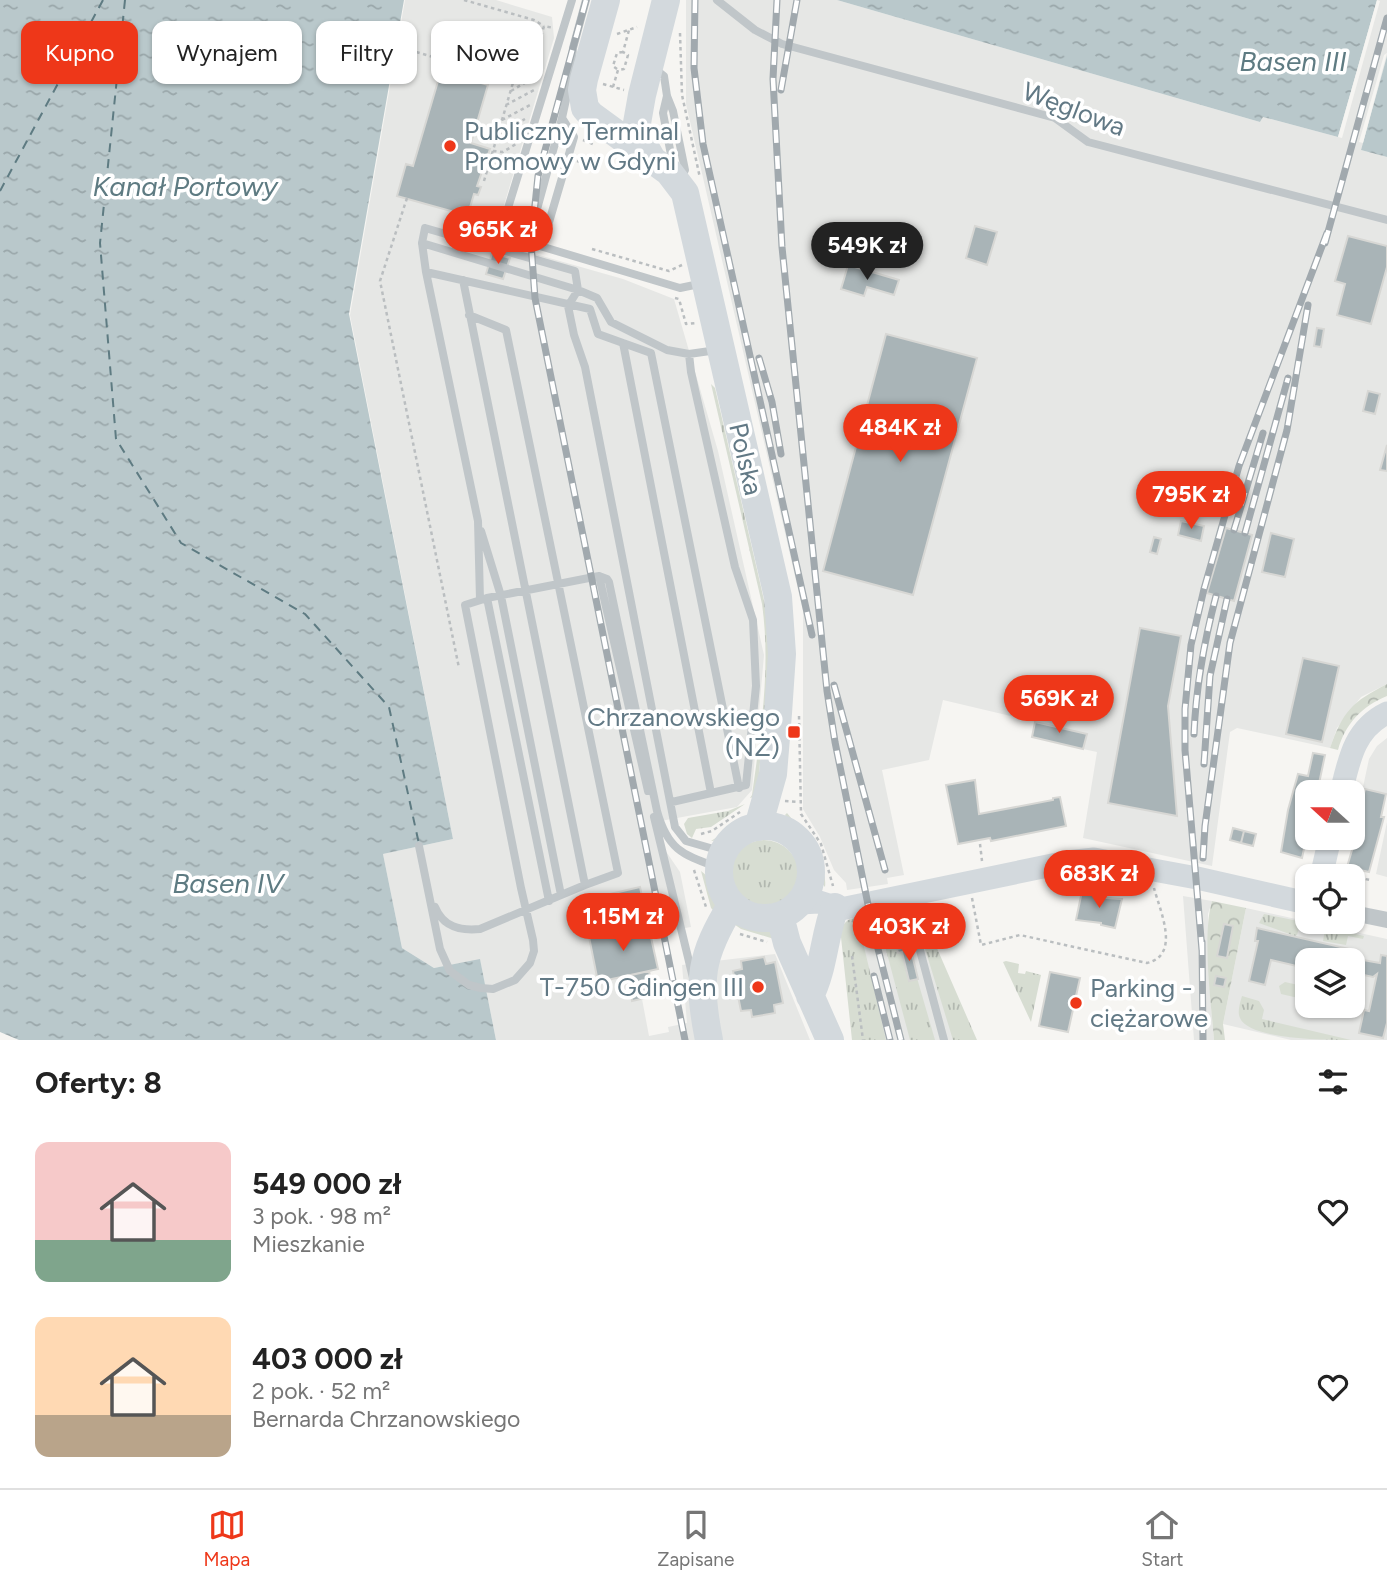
<!DOCTYPE html>
<html lang="pl">
<head>
<meta charset="utf-8">
<style>
  :root { --surface:#fff; --page:#f2f2f2; --text:#222; --muted:#767676; --line:#e0e0e0; --accent:#ee3719 }
  body { margin:0; font-family:Figtree,sans-serif; background:var(--page); color:var(--text); height:100vh; display:flex; flex-direction:column; font-size:26px; white-space:nowrap }
  * { box-sizing:border-box; margin:0 }
  p { font-size:23px; color:var(--muted) }
  .icon { flex:none; width:38px; height:38px; fill:none; stroke:currentColor; stroke-width:2; stroke-linecap:round; stroke-linejoin:round }
  .map { position:relative; height:1040px; overflow:hidden }
  .sheet { display:flex; flex-direction:column; background:var(--surface); flex:1 }
  .sheet>* { flex:none }
  .guide { position:absolute; left:21px; top:21px; width:700px; height:63px; display:flex; gap:14px }
  .needle { width:46px; rotate:291deg }
  .fabs { position:absolute; left:1295px; top:780px; display:grid; gap:14px }
  .fabs a { display:grid; place-items:center; width:70px; height:70px; border-radius:14px; background:var(--surface); box-shadow:0 2px 5px #0004; font-size:35px }
  .price { position:absolute; translate:-50% -60px; padding:0 16px; border-radius:24px; background:var(--accent); color:#fff; font-size:23px; line-height:46px; filter:drop-shadow(0 2px 4px #0008) }
  .price::after { content:''; position:absolute; left:50%; top:42px; width:21px; height:16px; margin-left:-10px; background:inherit; clip-path:polygon(0 0,100% 0,50% 100%) }
  .price.selected { background:#222; color:#fff }
  ul { padding:0; list-style:none }
  li { display:flex; align-items:center; gap:21px; height:175px; padding:0 35px }
  li span { display:grid; place-items:center; flex:none; width:196px; height:140px; border-radius:14px; color:#555 }
  li>.icon { margin-inline-start:auto }
  span .icon { width:84px; height:84px; fill:#fffc; stroke-width:1 }
  li b { font-size:30px }
  h2 { display:flex; justify-content:space-between; align-items:center; height:84px; padding:0 35px; font-size:30px }
  .pill { padding:0 24px; border-radius:14px; background:var(--surface); box-shadow:0 2px 5px #0004; font-size:24px; line-height:63px }
  .pill.selected { background:var(--accent); color:#fff }
  .menu { display:flex; justify-content:space-around; align-items:center; height:98px; border-top:2px solid var(--line); background:var(--surface); font-size:19px; color:var(--muted) }
  .menu a { display:grid; justify-items:center; gap:4px }
  .menu .selected { color:var(--accent) }
  .map>svg:first-child { display:block }
</style>
</head>
<body>
<div class="map">
<svg width="1387" height="1040" viewBox="0 0 1387 1040">
  <defs>
    <pattern id="grass-tufts" width="24" height="20" patternUnits="userSpaceOnUse" patternTransform="scale(1.75)"><rect width="24" height="20" fill="#d7ddd2"/><path d="M3 7l-1-3M5 7V3M7 7l1-3M15 17l-1-3M17 17v-4M19 17l1-3" fill="none" stroke="#b2b8b0"/></pattern>
    <pattern id="forest-crowns" width="20" height="18" patternUnits="userSpaceOnUse" patternTransform="scale(1.75)"><rect width="20" height="18" fill="#d7ddd2"/><path d="M2 6a3 3 0 1 1 6 0M12 15a3 3 0 1 1 6 0" fill="none" stroke="#b2b8b0"/></pattern>
    <pattern id="water-ripples" width="26" height="14" patternUnits="userSpaceOnUse" patternTransform="scale(1.75)"><rect width="26" height="14" fill="#b9c8cb"/><path d="M2 4q2-2 4 0t4 0M15 11q2-2 4 0t4 0" fill="none" stroke="#9aa7aa"/></pattern>
  </defs>
  <rect width="100%" height="100%" fill="#f6f5f2"/>
  <path fill="#e6e7e5" fill-rule="evenodd" d="M 405,0 L 496,0 L 552,17 L 554,38 L 493,242 L 623,279 L 674,299 L 718,451 L 764,655 L 752,790 L 737,807 L 655,822 L 663,847 L 680,872 L 691,927 L 651,934 L 658,969 L 649,972 L 654,996 L 642,999 L 649,1036 L 669,1032 L 668,1027 L 687,1023 L 682,965 L 775,954 L 810,1040 L 496,1040 L 480,960 L 434,968 L 402,948 L 383,854 L 453,839 L 350,315 Z
    M 686,0 L 837,0 L 1260,122 L 1263,117 L 1338,137 L 1377,0 L 1387,0 L 1387,56 L 1361,150 L 1387,157 L 1387,684 L 1361,697 L 1337,728 L 1330,748 L 1237,728 L 1230,732 L 1212,866 L 1083,838 L 1097,752 L 1083,749 L 1086,734 L 943,700 L 929,760 L 882,770 L 904,875 L 887,878 L 888,884 L 847,890 L 846,883 L 834,870 L 820,837 L 803,809 L 803,611 L 686,104 Z
    M 1387,738 L 1387,794 L 1365,789 L 1363,787 L 1369,759 L 1377,746 Z
    M 1387,822 L 1387,877 L 1376,874 Z
    M 1183,896 L 1212,901 L 1208,914 L 1210,994 L 1214,1040 L 1194,1040 Z
    M 920,908 L 974,1040 L 855,1040 L 846,922 Z
    M 1246,908 L 1387,939 L 1387,1040 L 1291,1040 L 1223,1024 ZM 1307,961 L 1353,961 L 1353,1006 L 1307,1006 Z"/>
  <path fill="url(#grass-tufts)" d="M 711,384 L 715,388 L 759,578 L 766,609 L 770,651 L 757,796 L 750,798 L 752,795 C 761,730 771,668 762,604 Z
    M 745,804 L 711,827 L 696,829 L 692,838 L 687,834 L 684,824 L 688,818 L 728,811 Z
    M 787,813 C 803,832 828,861 825,887 L 820,881 L 816,860 L 807,843 L 792,828 L 785,815 Z
    M 748,817 L 747,822 C 736,829 724,841 711,841 Z
    M729 875a35 35 0 1 1 70 0a35 35 0 1 1-70 0Z
    M 701,871 C 713,879 718,899 715,912 L 711,908 Z
    M 916,906 L 924,907 L 931,919 L 936,946 L 977,1040 L 953,1040 L 915,916 Z
    M 900,912 L 904,915 L 912,946 L 898,950 L 899,953 L 902,952 L 908,980 L 917,978 L 935,1040 L 910,1040 L 877,916 Z
    M 1264,914 L 1308,923 L 1307,926 L 1300,925 L 1297,935 L 1295,936 L 1259,923 Z
    M 857,917 L 886,1040 L 852,1040 L 840,928 L 848,920 Z
    M 736,920 L 754,927 L 771,927 L 774,939 L 741,929 L 731,922 Z
    M 1313,924 L 1364,936 L 1363,939 L 1348,936 L 1346,945 L 1323,941 L 1325,929 L 1313,927 Z
    M 1006,961 L 1019,964 L 1018,973 L 1025,974 L 1026,971 L 1041,975 L 1031,1022 L 1003,962 Z
    M 1285,982 L 1307,987 L 1307,1000 L 1281,994 L 1279,986 Z
    M 1242,996 L 1259,1001 L 1264,1010 L 1262,1019 L 1351,1040 C 1329,1040 1249,1040 1240,1018 C 1237,1012 1240,1003 1242,996 Z"/>
  <path fill="url(#forest-crowns)" d="M 1387,684 L 1387,696 C 1362,706 1345,724 1338,750 L 1330,748 C 1343,711 1352,702 1387,684 Z
    M 1212,901 L 1246,908 L 1223,1024 L 1225,1040 L 1214,1040 C 1211,1003 1202,934 1212,901 Z"/>
  <path fill="url(#water-ripples)" d="M 0,0 L 404,0 L 349,314 L 453,839 L 383,854 L 402,948 L 434,968 L 480,959 L 496,1040 L 19,1040 L 0,1032 Z
    M 837,0 L 1377,0 L 1338,137 L 1263,117 L 1260,122 Z
    M 1387,56 L 1387,157 L 1361,150 Z"/>
  <path fill="#f6f5f2" d="M 1377,0 L 1380,1 L 1342,138 L 1338,137 Z
    M 1387,53 L 1363,143 L 1359,142 L 1384,55 Z"/>
  <g fill="none" stroke-linecap="round" stroke-linejoin="round">
    <path stroke="#5e7b82" stroke-width="2" stroke-dasharray="9 7" stroke-linecap="butt" d="M 125,0 L 100,243 L 116,439 L 181,543 L 305,614 L 389,707 L 419,844
      M 0,191 L 103,0"/>
  </g>
  <path fill="#a9b4b7" stroke="#d7d7d4" stroke-width="2" d="M 441,71 L 488,85 L 471,143 L 490,149 L 477,186 L 481,187 L 478,195 L 474,194 L 469,211 L 465,215 L 397,196 L 406,164 L 413,166 Z
    M 975,226 L 997,232 L 987,265 L 966,258 Z
    M 1348,236 L 1387,246 L 1387,267 L 1371,324 L 1337,315 L 1345,284 L 1335,281 Z
    M 492,253 L 510,258 L 503,279 L 486,274 Z
    M 848,265 L 899,280 L 894,295 L 867,287 L 864,296 L 841,289 Z
    M 1317,328 L 1324,329 L 1321,347 L 1314,346 Z
    M 886,334 L 977,358 L 913,595 L 823,571 Z
    M 1368,391 L 1380,394 L 1375,414 L 1363,411 Z
    M 1387,445 L 1387,471 L 1380,470 Z
    M 1181,521 L 1204,526 L 1201,541 L 1178,535 Z
    M 1226,528 L 1252,535 L 1234,601 L 1207,593 Z
    M 1271,533 L 1294,539 L 1285,577 L 1262,572 Z
    M 1154,537 L 1161,539 L 1157,554 L 1150,552 Z
    M 1140,628 L 1181,636 L 1168,706 L 1177,816 L 1108,803 Z
    M 1303,658 L 1339,666 L 1322,742 L 1286,734 Z
    M 1035,722 L 1087,734 L 1083,749 L 1032,737 Z
    M 1313,753 L 1325,755 L 1317,793 L 1307,793 L 1307,835 L 1302,858 L 1281,852 L 1288,810 L 1298,774 L 1308,776 Z
    M 975,780 L 979,814 L 1053,800 L 1053,798 L 1060,797 L 1066,826 L 991,841 L 990,838 L 958,844 L 946,785 Z
    M 1365,789 L 1386,794 L 1381,817 L 1384,817 L 1369,872 L 1347,867 L 1363,813 L 1359,813 Z
    M 1233,828 L 1244,831 L 1241,843 L 1230,840 Z
    M 1244,831 L 1256,834 L 1253,846 L 1241,843 Z
    M 640,887 L 648,924 L 618,930 L 610,894 Z
    M 1082,891 L 1106,898 L 1122,899 L 1115,928 L 1101,925 L 1101,923 L 1076,920 Z
    M 648,924 L 658,969 L 598,982 L 589,937 Z
    M 1224,924 L 1233,926 L 1227,958 L 1217,956 Z
    M 1257,928 L 1358,951 L 1357,959 L 1380,963 L 1381,955 L 1387,956 L 1387,1023 L 1383,1038 L 1359,1033 L 1364,1010 L 1369,1011 L 1377,974 L 1373,977 L 1354,973 L 1353,961 L 1307,961 L 1307,968 L 1300,973 L 1297,966 L 1271,960 L 1265,985 L 1249,981 L 1258,941 L 1255,941 Z
    M 912,946 L 913,950 L 911,950 L 918,979 L 909,981 L 902,952 L 898,953 L 897,949 Z
    M 764,957 L 766,964 L 775,962 L 783,1003 L 774,1005 L 775,1013 L 752,1017 L 751,1010 L 741,1011 L 733,971 L 742,969 L 741,961 Z
    M 649,971 L 654,996 L 632,1001 L 627,976 Z
    M 1050,972 L 1080,978 L 1068,1032 L 1039,1026 Z
    M 1216,976 L 1226,978 L 1224,987 L 1214,985 Z"/>
  <g fill="none" stroke-linecap="round" stroke-linejoin="round">
    <path stroke="#babec0" stroke-width="2.5" stroke-dasharray="3.5 3.5" stroke-linecap="butt" d="M 464,0 L 534,20 L 544,26
      M 409,32 L 406,49 L 514,81
      M 680,33 L 682,95 L 700,178
      M 617,34 L 637,27
      M 617,69 L 613,66 L 617,53 L 623,52
      M 603,84 L 624,90
      M 613,87 L 618,70 L 624,69 L 628,55 L 623,52 L 629,30
      M 511,91 L 538,75
      M 506,105 L 534,90
      M 502,120 L 530,105
      M 498,134 L 525,119
      M 583,140 L 595,145
      M 493,151 L 503,152 L 516,144
      M 577,161 L 589,165
      M 484,181 L 515,76 L 533,66 L 544,26 L 554,28
      M 407,198 L 380,281 L 459,668
      M 592,249 L 669,271 L 682,265
      M 675,298 L 679,299 L 686,324 L 696,323
      M 799,716 L 801,814 L 821,844 L 833,886
      M 785,801 L 799,802
      M 701,834 L 712,831 L 740,812
      M 980,844 L 982,861
      M 1342,867 L 1350,876 L 1370,880
      M 694,870 L 706,907
      M 1354,889 L 1357,878
      M 972,898 L 981,945 L 1020,935 L 1147,963 C 1181,955 1160,911 1154,888
      M 740,934 L 767,942
      M 852,956 L 863,1040"/>
    <path stroke="#c0c6c9" stroke-width="8" d="M 572,0 L 500,234 L 680,288 L 699,284
      M 717,0 L 755,30 L 782,44 L 1055,118 L 1088,142 L 1387,220
      M 654,68 L 664,76 L 667,96 L 673,111 L 685,170 L 680,179
      M 667,96 L 663,113 L 672,160 L 670,165
      M 528,242 L 562,118 L 571,77 L 573,48 L 586,0
      M 422,243 L 425,228 L 575,271 L 578,290 L 568,306 L 574,335 L 585,367 L 675,827 L 686,841 L 724,852
      M 542,246 L 574,137 L 562,118
      M 426,272 L 422,243 L 578,290 L 597,298 L 611,322 L 667,350 L 689,354 L 717,350
      M 469,315 L 506,330 L 618,873 L 585,885
      M 623,343 L 651,353 L 739,788
      M 481,531 L 501,596 L 561,895
      M 599,576 L 648,791
      M 487,598 L 549,901
      M 480,600 L 478,521 L 426,272 L 590,309 L 598,334 L 623,343 L 711,793
      M 672,802 L 746,785 L 756,686 L 753,620 L 735,567 L 691,372 L 689,354
      M 654,817 L 693,978
      M 419,846 L 440,949 L 450,971 L 469,985 L 481,988 L 493,989 L 515,980 L 530,963 L 534,951 L 533,940 L 521,888 L 465,605 L 487,598 L 599,576 L 607,579 L 609,582 L 657,811 C 668,851 684,855 719,868
      M 906,898 L 944,1040
      M 435,907 C 443,927 460,931 480,929 L 585,885 L 463,280"/>
    <path stroke="#c0c6c9" stroke-width="16" d="M 1353,913 L 1387,920"/>
    <path stroke="#d3d9dd" stroke-width="23" d="M 1341,793 C 1349,760 1354,729 1387,713
      M 1321,877 L 1330,838
      M 800,903 L 819,902 L 841,909 L 1067,862 L 1094,859 L 1110,862 L 1197,878 L 1307,903"/>
    <path stroke="#d3d9dd" stroke-width="28" d="M 606,0 L 584,79 L 582,90 L 585,108 L 591,115 L 669,172 L 685,193 L 778,597 L 782,654 L 778,713 L 773,774 L 758,827
      M 653,161 L 639,136 L 637,123 L 642,95 L 666,0
      M719 872a46 46 0 1 1 92 0a46 46 0 1 1-92 0Z
      M 780,916 L 787,943 L 830,1040
      M 810,996 C 824,968 824,936 835,907
      M 709,1040 C 697,980 700,956 732,904"/>
    <g stroke="#a1a9ae" stroke-width="7">
      <path id="rail" d="M 586,0 L 538,176 L 531,243 L 535,298 L 685,1040
        M 695,0 L 694,68 L 703,144 L 812,635
        M 777,0 L 773,79 L 782,247 L 827,691 L 835,742 L 873,929 L 901,1040
        M 781,90 L 797,0
        M 1325,243 L 1387,18
        M 759,358 L 772,402 L 781,454
        M 1234,530 L 1263,433
        M 1245,533 L 1288,378
        M 834,685 L 885,870
        M 1194,734 C 1196,686 1204,642 1216,596
        M 1204,764 L 1210,676 L 1227,599
        M 1203,858 L 1205,826 L 1230,643 L 1287,430 L 1308,305
        M 1202,942 L 1203,1040
        M 1202,950 L 1185,750 L 1185,709 L 1191,645 L 1204,589 L 1239,466 L 1327,233
        M 874,976 L 890,1040"/>
    </g>
    <use href="#rail" stroke="#fff" stroke-width="4.5" stroke-dasharray="13" stroke-linecap="butt"/>
  </g>
  <g fill="#ee3719" stroke="#fff" stroke-width="2.5">
    <circle cx="450" cy="146" r="7"/>
    <rect x="787" y="725" width="14" height="14" rx="3.5"/>
    <circle cx="758" cy="987" r="7"/>
    <circle cx="1076" cy="1003" r="7"/>
  </g>
  <g text-anchor="middle" dominant-baseline="central" stroke-width="7" stroke-linejoin="round" paint-order="stroke">
    <g font-size="26" fill="#627985" stroke="#fff">
      <text transform="translate(1074 109) rotate(21)">Węglowa</text>
      <text transform="translate(746 459) rotate(77)">Polska</text>
    </g>
    <g font-size="26" fill="#627985" stroke="#fff" text-anchor="start">
      <text x="464" y="131">Publiczny Terminal<tspan x="464" dy="30">Promowy w Gdyni</tspan></text>
      <text x="780" y="717" text-anchor="end">Chrzanowskiego<tspan x="780" dy="30">(NŻ)</tspan></text>
      <text x="744" y="987" text-anchor="end">T-750 Gdingen III</text>
      <text x="1090" y="988">Parking -<tspan x="1090" dy="30">ciężarowe</tspan></text>
    </g>
    <g font-size="28" font-style="italic" fill="#5e7b82" stroke="#fff">
      <text x="1293" y="61">Basen III</text>
      <text x="185" y="186">Kanał Portowy</text>
      <text x="228" y="883">Basen IV</text>
    </g>
  </g>
</svg>
<div class="fabs">
<a><svg class="needle" viewBox="-14 -14 28 28"><path d="M0-13l5 13h-10z" fill="#e53935"/><path d="M0 13l5-13h-10z" fill="#767676"/></svg></a>
<a><svg class="icon" aria-label="locate" viewBox="0 0 24 24"><circle cx="12" cy="12" r="6"/><path d="M12 2v4M12 18v4M2 12h4M18 12h4"/></svg></a>
<a><svg class="icon" aria-label="layers" viewBox="0 0 24 24"><path d="M12 4l9 5-9 5-9-5zM3 14l9 5 9-5"/></svg></a>
</div>
<b class="price" style="left:498px;top:266px">965K zł</b>
<b class="price selected" style="left:867px;top:282px">549K zł</b>
<b class="price" style="left:900px;top:464px">484K zł</b>
<b class="price" style="left:1191px;top:531px">795K zł</b>
<b class="price" style="left:1059px;top:735px">569K zł</b>
<b class="price" style="left:1099px;top:910px">683K zł</b>
<b class="price" style="left:623px;top:953px">1.15M zł</b>
<b class="price" style="left:909px;top:963px">403K zł</b>
<div class="guide">
<a class="pill selected">Kupno</a>
<a class="pill">Wynajem</a>
<a class="pill">Filtry</a>
<a class="pill">Nowe</a>
</div>
</div>
<section class="sheet">
<h2>Oferty: 8<svg class="icon" aria-label="filters" viewBox="0 0 24 24"><path d="M4 7h16M4 17h16"/><circle cx="9" cy="7" r="2"/><circle cx="15" cy="17" r="2"/></svg></h2>
<ul>
<li><span style="background:linear-gradient(#f6c9c9 70%,#7fa58c 0)"><svg class="icon" aria-label="home" viewBox="0 0 24 24"><path d="M3 11l9-7 9 7M6 9v11h12V9"/></svg></span><div><b>549 000 zł</b><p>3 pok. · 98 m²</p><p>Mieszkanie</p></div><svg class="icon" aria-label="heart" viewBox="0 0 24 24"><path d="M12 20l-8-8c-3-5 5-10 8-4 3-6 11-1 8 4z"/></svg></li>
<li><span style="background:linear-gradient(#ffd9b3 70%,#b9a48a 0)"><svg class="icon" aria-label="home" viewBox="0 0 24 24"><path d="M3 11l9-7 9 7M6 9v11h12V9"/></svg></span><div><b>403 000 zł</b><p>2 pok. · 52 m²</p><p>Bernarda Chrzanowskiego</p></div><svg class="icon" aria-label="heart" viewBox="0 0 24 24"><path d="M12 20l-8-8c-3-5 5-10 8-4 3-6 11-1 8 4z"/></svg></li>
</ul>
</section>
<nav class="menu">
<a class="selected"><svg class="icon" aria-label="map" viewBox="0 0 24 24"><path d="M3 6l6-2 6 2 6-2v14l-6 2-6-2-6 2zM9 4v14M15 6v14"/></svg>Mapa</a>
<a><svg class="icon" aria-label="saved" viewBox="0 0 24 24"><path d="M7 4h10v16l-5-4-5 4z"/></svg>Zapisane</a>
<a><svg class="icon" aria-label="home" viewBox="0 0 24 24"><path d="M3 11l9-7 9 7M6 9v11h12V9"/></svg>Start</a>
</nav>
</body>
</html>
